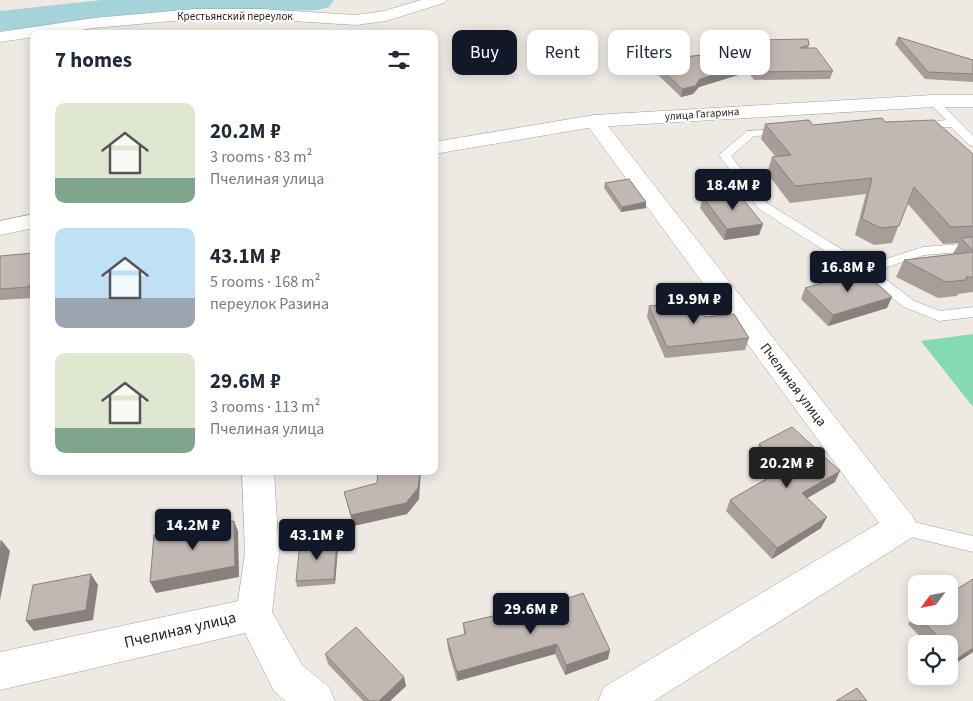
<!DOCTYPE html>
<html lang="en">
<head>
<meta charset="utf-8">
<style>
  :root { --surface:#fff; --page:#f6f6f7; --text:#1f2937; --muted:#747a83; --accent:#111827 }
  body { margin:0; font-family:"Source Sans 3",sans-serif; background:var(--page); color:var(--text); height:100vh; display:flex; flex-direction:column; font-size:19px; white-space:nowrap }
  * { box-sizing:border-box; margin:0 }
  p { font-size:16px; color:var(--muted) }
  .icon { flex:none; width:28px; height:28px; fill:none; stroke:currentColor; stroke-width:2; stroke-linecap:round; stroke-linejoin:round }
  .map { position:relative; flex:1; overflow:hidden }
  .drawer { position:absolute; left:30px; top:30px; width:408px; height:445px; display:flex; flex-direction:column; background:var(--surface); border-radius:10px; box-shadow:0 2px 12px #0003 }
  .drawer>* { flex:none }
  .top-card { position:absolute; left:452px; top:30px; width:445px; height:45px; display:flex; gap:10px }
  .needle { width:32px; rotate:237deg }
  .controls { position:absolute; left:908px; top:575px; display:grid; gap:10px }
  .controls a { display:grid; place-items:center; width:50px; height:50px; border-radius:10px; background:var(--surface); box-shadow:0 2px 12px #0003; font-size:25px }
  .price { position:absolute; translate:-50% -42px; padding:0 11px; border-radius:5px; background:var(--accent); color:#fff; font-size:16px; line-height:32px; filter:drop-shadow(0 1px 2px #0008) }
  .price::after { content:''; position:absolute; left:50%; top:30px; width:15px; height:11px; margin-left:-8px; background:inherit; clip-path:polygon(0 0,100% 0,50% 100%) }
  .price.current { background:#222; color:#fff }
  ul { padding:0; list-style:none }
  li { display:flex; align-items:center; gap:15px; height:125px; padding:0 25px }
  li span { display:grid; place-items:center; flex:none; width:140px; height:100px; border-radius:10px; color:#555 }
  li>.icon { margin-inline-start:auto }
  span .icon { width:60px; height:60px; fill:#fffc; stroke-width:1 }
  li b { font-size:21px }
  h2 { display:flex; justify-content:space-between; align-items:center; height:60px; padding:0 25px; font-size:21px }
  .pill { padding:0 18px; border-radius:10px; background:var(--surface); box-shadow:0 2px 12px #0003; font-size:18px; line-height:45px }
  .pill.current { background:var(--accent); color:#fff }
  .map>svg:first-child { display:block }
</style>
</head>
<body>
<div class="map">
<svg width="973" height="701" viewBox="0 0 973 701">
  <rect width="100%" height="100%" fill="#eee9e3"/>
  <path fill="#84dab1" d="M 973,334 L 973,407 L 921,341 Z"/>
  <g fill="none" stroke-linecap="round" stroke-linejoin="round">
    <path fill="#a5d3da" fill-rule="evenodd" d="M 102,0 L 334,0 L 329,7 L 318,10 L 154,14 L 0,31 L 0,11 Z"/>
    <g stroke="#a1a1a1" stroke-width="1">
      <path id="service" d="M 933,98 L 937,99 L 973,136 L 973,146 L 969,145 L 951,127 L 916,128 L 915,126 L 916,124 L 946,120 L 928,101 Z
        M 782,129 L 788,132 L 786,134 L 754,136 L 731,156 L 767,203 L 867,265 L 923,247 L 973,243 L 973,251 L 924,255 L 875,271 L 914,301 L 940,311 L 973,307 L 973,317 L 939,321 L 904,307 L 860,273 L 759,209 L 719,155 L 747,131 Z
        M 901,519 L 973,536 L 973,552 L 895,533 L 892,527 L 895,521 Z"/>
    </g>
    <g stroke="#a1a1a1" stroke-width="1">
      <path id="minor" d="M 421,0 L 446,0 L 444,3 L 386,21 L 356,25 L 261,19 L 195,19 L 94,28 L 56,34 L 34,34 L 34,37 L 0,42 L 0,32 L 94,18 L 195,9 L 261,9 L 356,15 L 384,11 Z
        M 594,115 L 601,117 L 913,517 L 918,527 L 913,537 L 654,701 L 598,701 L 604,687 L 879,523 L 584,121 L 587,117 Z
        M 242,471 L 274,471 L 279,553 L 272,612 L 302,665 L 329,687 L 335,701 L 285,701 L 274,691 L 245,633 L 0,690 L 0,652 L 238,601 L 245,553 Z"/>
    </g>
    <g stroke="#a1a1a1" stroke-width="1">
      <path id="tertiary" d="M 933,95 L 973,95 L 973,107 L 933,107 L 594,127 L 434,154 L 434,142 L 594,115 Z
        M 34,214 L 34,228 L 0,235 L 0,221 Z"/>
    </g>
    <use href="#service" fill="#fff" fill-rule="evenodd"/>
    <use href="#minor" fill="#fff" fill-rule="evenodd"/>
    <use href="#tertiary" fill="#fff" fill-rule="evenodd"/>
  </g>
  <path fill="#a79e9a" d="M 898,37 L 973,60 L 973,82 L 925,79 L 895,44 Z
    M 707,41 L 809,45 L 808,48 L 833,71 L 830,79 L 754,80 L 748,72 L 699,87 L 693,94 L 681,97 L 652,69 L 653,61 L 709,54 L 705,49 Z
    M 885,122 L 973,154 L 973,292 L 958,294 L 957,296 L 938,298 L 896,277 L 904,260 L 953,254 L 959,243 L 943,244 L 907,203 L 892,243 L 874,245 L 855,235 L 866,194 L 790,203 L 767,173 L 772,157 L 775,156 L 761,139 L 765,124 L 813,125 Z
    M 605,183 L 646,202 L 646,208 L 621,212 L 604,188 Z
    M 703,197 L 759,235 L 724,240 L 700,208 Z
    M 34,253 L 34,298 L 0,300 L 0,256 Z
    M 805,288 L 887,308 L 828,326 L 801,299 Z
    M 649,306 L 705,317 L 749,338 L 745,350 L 665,358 L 647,317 Z
    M 759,444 L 835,482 L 807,498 L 821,528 L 772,559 L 726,511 L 730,500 L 774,474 L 755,455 Z
    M 344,492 L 419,499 L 407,514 L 353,526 Z
    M 338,547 L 335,584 L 297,587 L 296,581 Z
    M 916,614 L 916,616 L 949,616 L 973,652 L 950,667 L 949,666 L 949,644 L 927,644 L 908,624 Z
    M 499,622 L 608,659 L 565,675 L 555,654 L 457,681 L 448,649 L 447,639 L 464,635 L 463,623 Z
    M 325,654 L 404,677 L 406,686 L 390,701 L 363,701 L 328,664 Z"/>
  <path fill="#88817d" d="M 750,64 L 748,72 L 699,87 L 693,94 L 681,97 L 682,89 L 700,79 Z
    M 646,202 L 646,208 L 621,212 L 622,207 Z
    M 763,224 L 759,235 L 724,240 L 727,229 Z
    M 34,274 L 34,297 L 29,287 Z
    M 892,297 L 887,308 L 828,326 L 833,315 Z
    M 420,471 L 421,471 L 419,499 L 407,514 L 353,526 L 351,515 Z
    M 840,471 L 835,482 L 797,504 L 802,493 Z
    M 827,517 L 821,528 L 772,559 L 777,548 Z
    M 234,521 L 238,531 L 239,577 L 156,593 L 150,582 Z
    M 2,541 L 10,551 L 0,600 L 0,551 Z
    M 337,541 L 338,547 L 335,584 L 334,579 Z
    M 91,574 L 98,585 L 93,620 L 34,631 L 26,621 Z
    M 557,644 L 555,654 L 457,681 L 457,672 Z
    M 973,648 L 973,652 L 950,667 L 958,658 Z
    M 610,650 L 608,659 L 565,675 L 566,665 Z
    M 404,677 L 406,686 L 390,701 L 379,701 Z"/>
  <path fill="#c2b8b3" stroke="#88817d" d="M 898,37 L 973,60 L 973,74 L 928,72 Z
    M 808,39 L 809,45 L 800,48 L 816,48 L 833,71 L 755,72 L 750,64 L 700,79 L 695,86 L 682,89 L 653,61 L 717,53 L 707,41 Z
    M 882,118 L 885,122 L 934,120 L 973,154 L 973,226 L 951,227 L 914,187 L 899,226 L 881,228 L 862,219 L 872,178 L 795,186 L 772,157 L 791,155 L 765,124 L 809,120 L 813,125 Z
    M 629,179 L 646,202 L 622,207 L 605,183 Z
    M 737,192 L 763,224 L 727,229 L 703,197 Z
    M 973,237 L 973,251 L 961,238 Z
    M 973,252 L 973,277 L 966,277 L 966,280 L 946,282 L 904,260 Z
    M 34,253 L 34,274 L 29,287 L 0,289 L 0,256 Z
    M 863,271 L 892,297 L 833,315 L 805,288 Z
    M 697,301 L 705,317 L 734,314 L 749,338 L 667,347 L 649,306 Z
    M 792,427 L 840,471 L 802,493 L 827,517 L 777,548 L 730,500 L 784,469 L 759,444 Z
    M 378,471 L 420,471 L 418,488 L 406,503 L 351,515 L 344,492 L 377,483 Z
    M 234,521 L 235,566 L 150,582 L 154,535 Z
    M 0,541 L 2,541 L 0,551 Z
    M 337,541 L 334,579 L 296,581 L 300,543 Z
    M 91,574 L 86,610 L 26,621 L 33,585 Z
    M 973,579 L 973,648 L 958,658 L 949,648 L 949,644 L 945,644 L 918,616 L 949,616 L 949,594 Z
    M 583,593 L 610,650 L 566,665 L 557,644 L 457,672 L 447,639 L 466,634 L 463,623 L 497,615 L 499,622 Z
    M 356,627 L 404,677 L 379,701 L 369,701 L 325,654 Z
    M 857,688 L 867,701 L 836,701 Z"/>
  <g text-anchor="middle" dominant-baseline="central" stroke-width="4" stroke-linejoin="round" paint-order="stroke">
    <g font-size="11" fill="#1d1d1d" stroke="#fff">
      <text x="235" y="16">Крестьянский переулок</text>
      <text transform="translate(702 114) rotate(-4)">улица Гагарина</text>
    </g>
    <g font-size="14" fill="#1d1d1d" stroke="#fff">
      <text transform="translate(793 385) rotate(53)">Пчелиная улица</text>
    </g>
    <g font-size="16" fill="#1d1d1d" stroke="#fff">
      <text transform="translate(180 630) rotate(-13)">Пчелиная улица</text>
    </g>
  </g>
</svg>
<div class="controls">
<a><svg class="needle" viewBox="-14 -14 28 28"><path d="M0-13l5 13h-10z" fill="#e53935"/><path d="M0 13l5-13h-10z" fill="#747a83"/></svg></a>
<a><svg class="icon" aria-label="locate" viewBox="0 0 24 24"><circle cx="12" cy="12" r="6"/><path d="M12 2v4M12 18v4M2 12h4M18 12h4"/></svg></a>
</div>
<b class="price" style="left:733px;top:211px">18.4M ₽</b>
<b class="price" style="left:848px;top:293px">16.8M ₽</b>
<b class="price" style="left:694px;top:325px">19.9M ₽</b>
<b class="price current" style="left:787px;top:489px">20.2M ₽</b>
<b class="price" style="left:193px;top:551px">14.2M ₽</b>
<b class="price" style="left:317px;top:561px">43.1M ₽</b>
<b class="price" style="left:531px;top:635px">29.6M ₽</b>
<div class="top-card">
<a class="pill current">Buy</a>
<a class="pill">Rent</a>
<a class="pill">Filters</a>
<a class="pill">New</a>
</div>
<section class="drawer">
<h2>7 homes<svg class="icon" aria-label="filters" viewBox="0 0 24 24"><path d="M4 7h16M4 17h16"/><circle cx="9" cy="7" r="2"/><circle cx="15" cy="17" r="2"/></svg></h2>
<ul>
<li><span style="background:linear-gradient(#dfe7d0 75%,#7fa58c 0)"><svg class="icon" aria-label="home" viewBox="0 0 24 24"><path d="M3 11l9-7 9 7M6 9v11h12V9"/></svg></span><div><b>20.2M ₽</b><p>3 rooms · 83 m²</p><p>Пчелиная улица</p></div></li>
<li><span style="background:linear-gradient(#bfe0f5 70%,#9aa5b1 0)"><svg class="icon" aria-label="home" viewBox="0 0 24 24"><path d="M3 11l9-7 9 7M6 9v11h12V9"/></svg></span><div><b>43.1M ₽</b><p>5 rooms · 168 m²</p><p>переулок Разина</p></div></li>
<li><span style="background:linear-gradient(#dfe7d0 75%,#7fa58c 0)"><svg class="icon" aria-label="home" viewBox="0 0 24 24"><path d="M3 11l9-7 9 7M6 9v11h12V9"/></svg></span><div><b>29.6M ₽</b><p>3 rooms · 113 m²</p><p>Пчелиная улица</p></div></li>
</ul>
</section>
</div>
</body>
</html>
